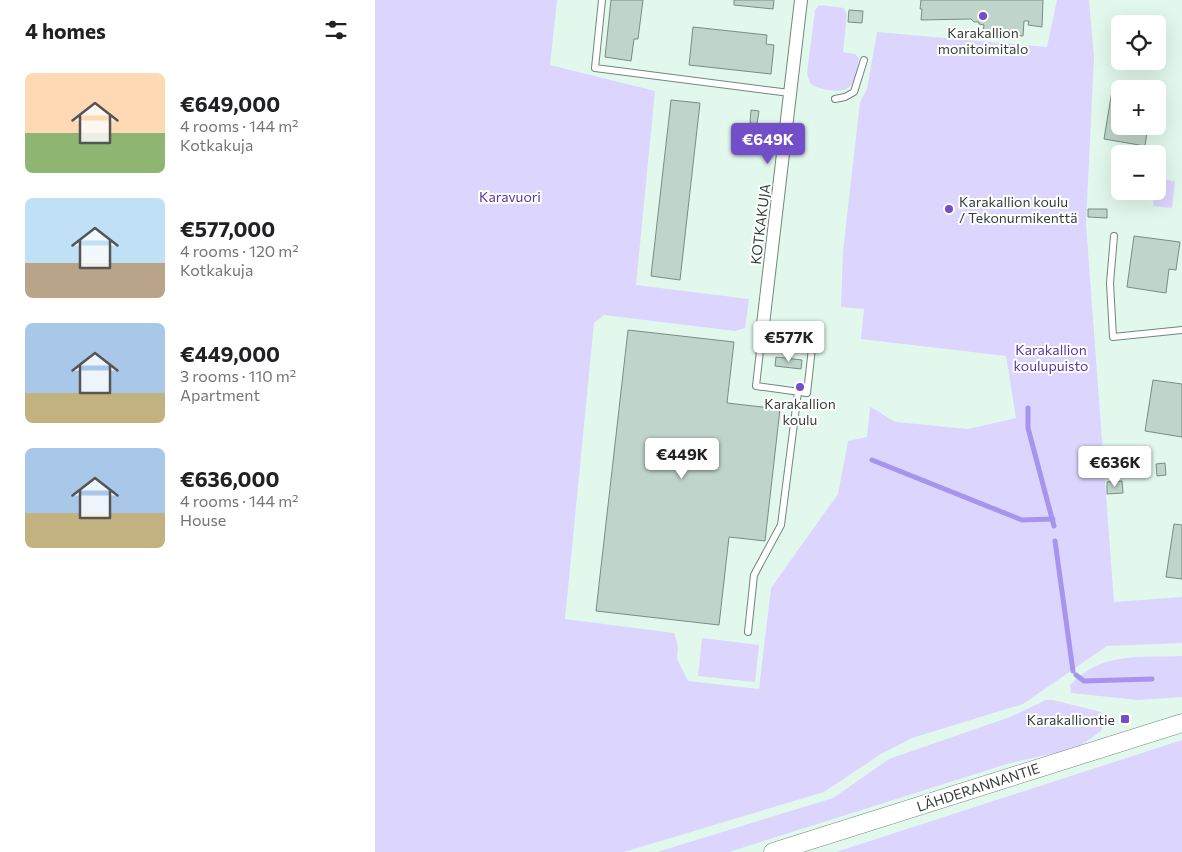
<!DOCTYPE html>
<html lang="en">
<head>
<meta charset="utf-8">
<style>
  :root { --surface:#fff; --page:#f6f6f6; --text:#202124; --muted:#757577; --accent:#724fc9 }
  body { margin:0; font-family:Commissioner,sans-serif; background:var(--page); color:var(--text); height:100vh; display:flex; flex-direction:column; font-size:19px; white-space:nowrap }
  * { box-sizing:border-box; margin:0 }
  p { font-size:16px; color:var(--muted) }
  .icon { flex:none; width:28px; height:28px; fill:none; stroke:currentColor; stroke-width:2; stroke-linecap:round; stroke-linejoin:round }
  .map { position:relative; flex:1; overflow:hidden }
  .drawer { display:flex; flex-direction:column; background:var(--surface); width:375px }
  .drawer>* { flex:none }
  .tools { position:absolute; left:736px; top:15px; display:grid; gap:10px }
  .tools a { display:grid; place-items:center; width:55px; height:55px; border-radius:8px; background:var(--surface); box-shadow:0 5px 20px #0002; font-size:25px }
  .price { position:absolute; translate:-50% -42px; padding:0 11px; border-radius:5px; background:#fff; color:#222; font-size:16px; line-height:32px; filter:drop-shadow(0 1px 2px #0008) }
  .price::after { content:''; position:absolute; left:50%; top:30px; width:15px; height:11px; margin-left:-8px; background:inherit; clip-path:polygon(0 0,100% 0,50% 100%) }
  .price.active { background:var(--accent); color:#fff }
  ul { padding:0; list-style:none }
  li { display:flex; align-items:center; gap:15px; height:125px; padding:0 25px }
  li span { display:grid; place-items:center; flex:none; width:140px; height:100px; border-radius:8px; color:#555 }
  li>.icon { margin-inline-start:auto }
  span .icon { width:60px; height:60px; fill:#fffc; stroke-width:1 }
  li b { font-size:21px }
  h2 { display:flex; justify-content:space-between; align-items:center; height:60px; padding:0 25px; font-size:21px }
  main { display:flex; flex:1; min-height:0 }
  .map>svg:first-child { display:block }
</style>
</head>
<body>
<main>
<section class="drawer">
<h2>4 homes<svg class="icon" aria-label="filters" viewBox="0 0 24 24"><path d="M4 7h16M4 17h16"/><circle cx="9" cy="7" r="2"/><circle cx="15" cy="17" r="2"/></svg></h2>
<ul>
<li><span style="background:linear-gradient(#ffd9b3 60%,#8fb573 0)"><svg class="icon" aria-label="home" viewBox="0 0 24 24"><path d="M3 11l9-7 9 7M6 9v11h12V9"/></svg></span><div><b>€649,000</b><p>4 rooms · 144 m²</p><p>Kotkakuja</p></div></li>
<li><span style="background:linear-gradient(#bfe0f5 65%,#b9a48a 0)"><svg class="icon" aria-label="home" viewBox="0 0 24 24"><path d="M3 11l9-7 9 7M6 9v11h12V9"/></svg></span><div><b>€577,000</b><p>4 rooms · 120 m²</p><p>Kotkakuja</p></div></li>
<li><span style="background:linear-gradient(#a9c7e8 70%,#c2b280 0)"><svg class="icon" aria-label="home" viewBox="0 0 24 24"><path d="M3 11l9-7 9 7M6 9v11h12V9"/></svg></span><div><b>€449,000</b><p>3 rooms · 110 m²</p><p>Apartment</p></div></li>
<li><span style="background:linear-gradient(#a9c7e8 65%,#c2b280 0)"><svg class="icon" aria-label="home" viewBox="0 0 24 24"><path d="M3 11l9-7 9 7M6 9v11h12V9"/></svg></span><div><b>€636,000</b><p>4 rooms · 144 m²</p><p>House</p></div></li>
</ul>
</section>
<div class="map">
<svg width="807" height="852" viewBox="0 0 807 852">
  <rect width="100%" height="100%" fill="#e2f8ed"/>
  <path fill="#dcd6fe" d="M 0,0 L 182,0 L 175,65 L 280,91 L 261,285 L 374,299 L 370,328 L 360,331 L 229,315 L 219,323 L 190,619 L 299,633 L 303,646 L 302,659 L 313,681 L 384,689 L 396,588 L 463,494 L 473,441 L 492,437 L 495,407 C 505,411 511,418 521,422 L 593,429 L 641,418 L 631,356 L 486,339 L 489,309 L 466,307 L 468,251 L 485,102 L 492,89 L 502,32 L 672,47 L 682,0 L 714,0 L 719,57 L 711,224 L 739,602 L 807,597 L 807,643 L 732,646 L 648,704 L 537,738 L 506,754 L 449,792 L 249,852 L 0,852 Z
    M 444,5 L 469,8 L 472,15 L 468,52 L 480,54 L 484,58 C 482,68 481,85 471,89 C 463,93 442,89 436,84 C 434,81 433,77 432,73 L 440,10 Z
    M 783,179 L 800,181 L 797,208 L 778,206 L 779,191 L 782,191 Z
    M 327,638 L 384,645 L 380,682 L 323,676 Z
    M 807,656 L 807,697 L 763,700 L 696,693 L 695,685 C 728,651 764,658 807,656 Z
    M 671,700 L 678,700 L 726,712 L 730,716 L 726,731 L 702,748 L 635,763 L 354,852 L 282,852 L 458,798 L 514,759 L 635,717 Z
    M 807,740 L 807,852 L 461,852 Z"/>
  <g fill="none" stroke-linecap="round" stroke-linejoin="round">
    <path stroke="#a694ed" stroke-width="5" d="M 653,408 L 653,428 L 679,526
      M 497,460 L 647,520 L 678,519
      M 680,541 L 698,671
      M 701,675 L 709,681 L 777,679"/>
  </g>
  <path fill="#bfd4ca" stroke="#798d84" d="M 236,0 L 268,0 L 263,39 L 259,39 L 256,61 L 230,57 Z
    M 359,0 L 399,0 L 398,9 L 359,5 Z
    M 546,0 L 668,0 L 667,27 L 653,25 L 654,21 L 649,21 L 648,36 L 608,32 L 609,25 L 604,24 L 604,22 L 599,22 L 596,19 L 546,20 L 547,9 L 545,9 Z
    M 474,10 L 488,11 L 487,23 L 473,22 Z
    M 318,27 L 392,35 L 391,44 L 399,45 L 396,74 L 314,65 Z
    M 738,85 L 759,89 L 745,89 L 745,126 L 773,126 L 770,146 L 729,139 Z
    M 296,100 L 325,103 L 305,280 L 276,276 Z
    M 376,110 L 384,111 L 382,124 L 375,123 Z
    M 713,209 L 732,209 L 732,218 L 713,217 Z
    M 759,236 L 805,242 L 801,270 L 794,269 L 791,293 L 752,287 Z
    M 253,330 L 359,342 L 352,403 L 405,409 L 390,541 L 354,537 L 344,625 L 221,611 Z
    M 401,357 L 427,360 L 426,369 L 400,366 Z
    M 778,380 L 807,384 L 807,437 L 770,431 Z
    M 790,463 L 791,475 L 782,476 L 781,464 Z
    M 747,481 L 748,493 L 732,494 L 732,482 Z
    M 799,524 L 807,525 L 807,579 L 791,577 Z"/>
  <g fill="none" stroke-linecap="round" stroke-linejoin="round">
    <g stroke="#72867d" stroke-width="8">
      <path id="service" d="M 227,0 L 220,68 L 415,93
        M 460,99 L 470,97 L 479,92 L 489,60
        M 739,236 L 735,283 L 738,337 L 807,330
        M 387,333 L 381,386 L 432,393 L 439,330 L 433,327
        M 373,632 L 379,575 L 406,525 L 423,392"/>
    </g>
    <g stroke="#72867d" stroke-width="14">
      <path id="minor" d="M 387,333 L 426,0"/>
    </g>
    <g stroke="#72867d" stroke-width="19">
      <path id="secondary" d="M 398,852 L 807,723"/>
    </g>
    <use href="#service" stroke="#fff" stroke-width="6"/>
    <use href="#minor" stroke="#fff" stroke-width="12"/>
    <use href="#secondary" stroke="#fff" stroke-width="18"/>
  </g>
  <g fill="#724fc9" stroke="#fff" stroke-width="2">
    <circle cx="608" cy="16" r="5"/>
    <circle cx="574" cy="209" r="5"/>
    <circle cx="425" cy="387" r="5"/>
    <rect x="745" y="714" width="10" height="10" rx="2.5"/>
  </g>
  <g text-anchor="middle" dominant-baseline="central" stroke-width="4" stroke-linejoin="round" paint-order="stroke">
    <g font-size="14" fill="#353e3a" stroke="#fff">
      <text x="608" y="32">Karakallion<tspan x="608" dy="16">monitoimitalo</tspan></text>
      <text x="584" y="201" text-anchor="start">Karakallion koulu<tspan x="584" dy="16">/ Tekonurmikenttä</tspan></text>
      <text x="425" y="403">Karakallion<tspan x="425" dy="16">koulu</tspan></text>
      <text x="740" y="719" text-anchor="end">Karakalliontie</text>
    </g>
    <g font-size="14" fill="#5839a0" stroke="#fff">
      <text x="135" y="196">Karavuori</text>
      <text x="676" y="349">Karakallion<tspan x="676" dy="16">koulupuisto</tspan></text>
    </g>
    <g font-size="14" fill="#353e3a" stroke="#fff">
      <text transform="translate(385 224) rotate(-83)">KOTKAKUJA</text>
      <text transform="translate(603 787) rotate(-18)">LÄHDERANNANTIE</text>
    </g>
  </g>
</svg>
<div class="tools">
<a><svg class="icon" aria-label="locate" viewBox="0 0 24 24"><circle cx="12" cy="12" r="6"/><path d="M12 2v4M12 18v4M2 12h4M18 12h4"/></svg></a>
<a>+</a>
<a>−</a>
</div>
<b class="price active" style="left:393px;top:165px">€649K</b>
<b class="price" style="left:414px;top:363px">€577K</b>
<b class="price" style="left:307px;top:480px">€449K</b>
<b class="price" style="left:740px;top:488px">€636K</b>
</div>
</main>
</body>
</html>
